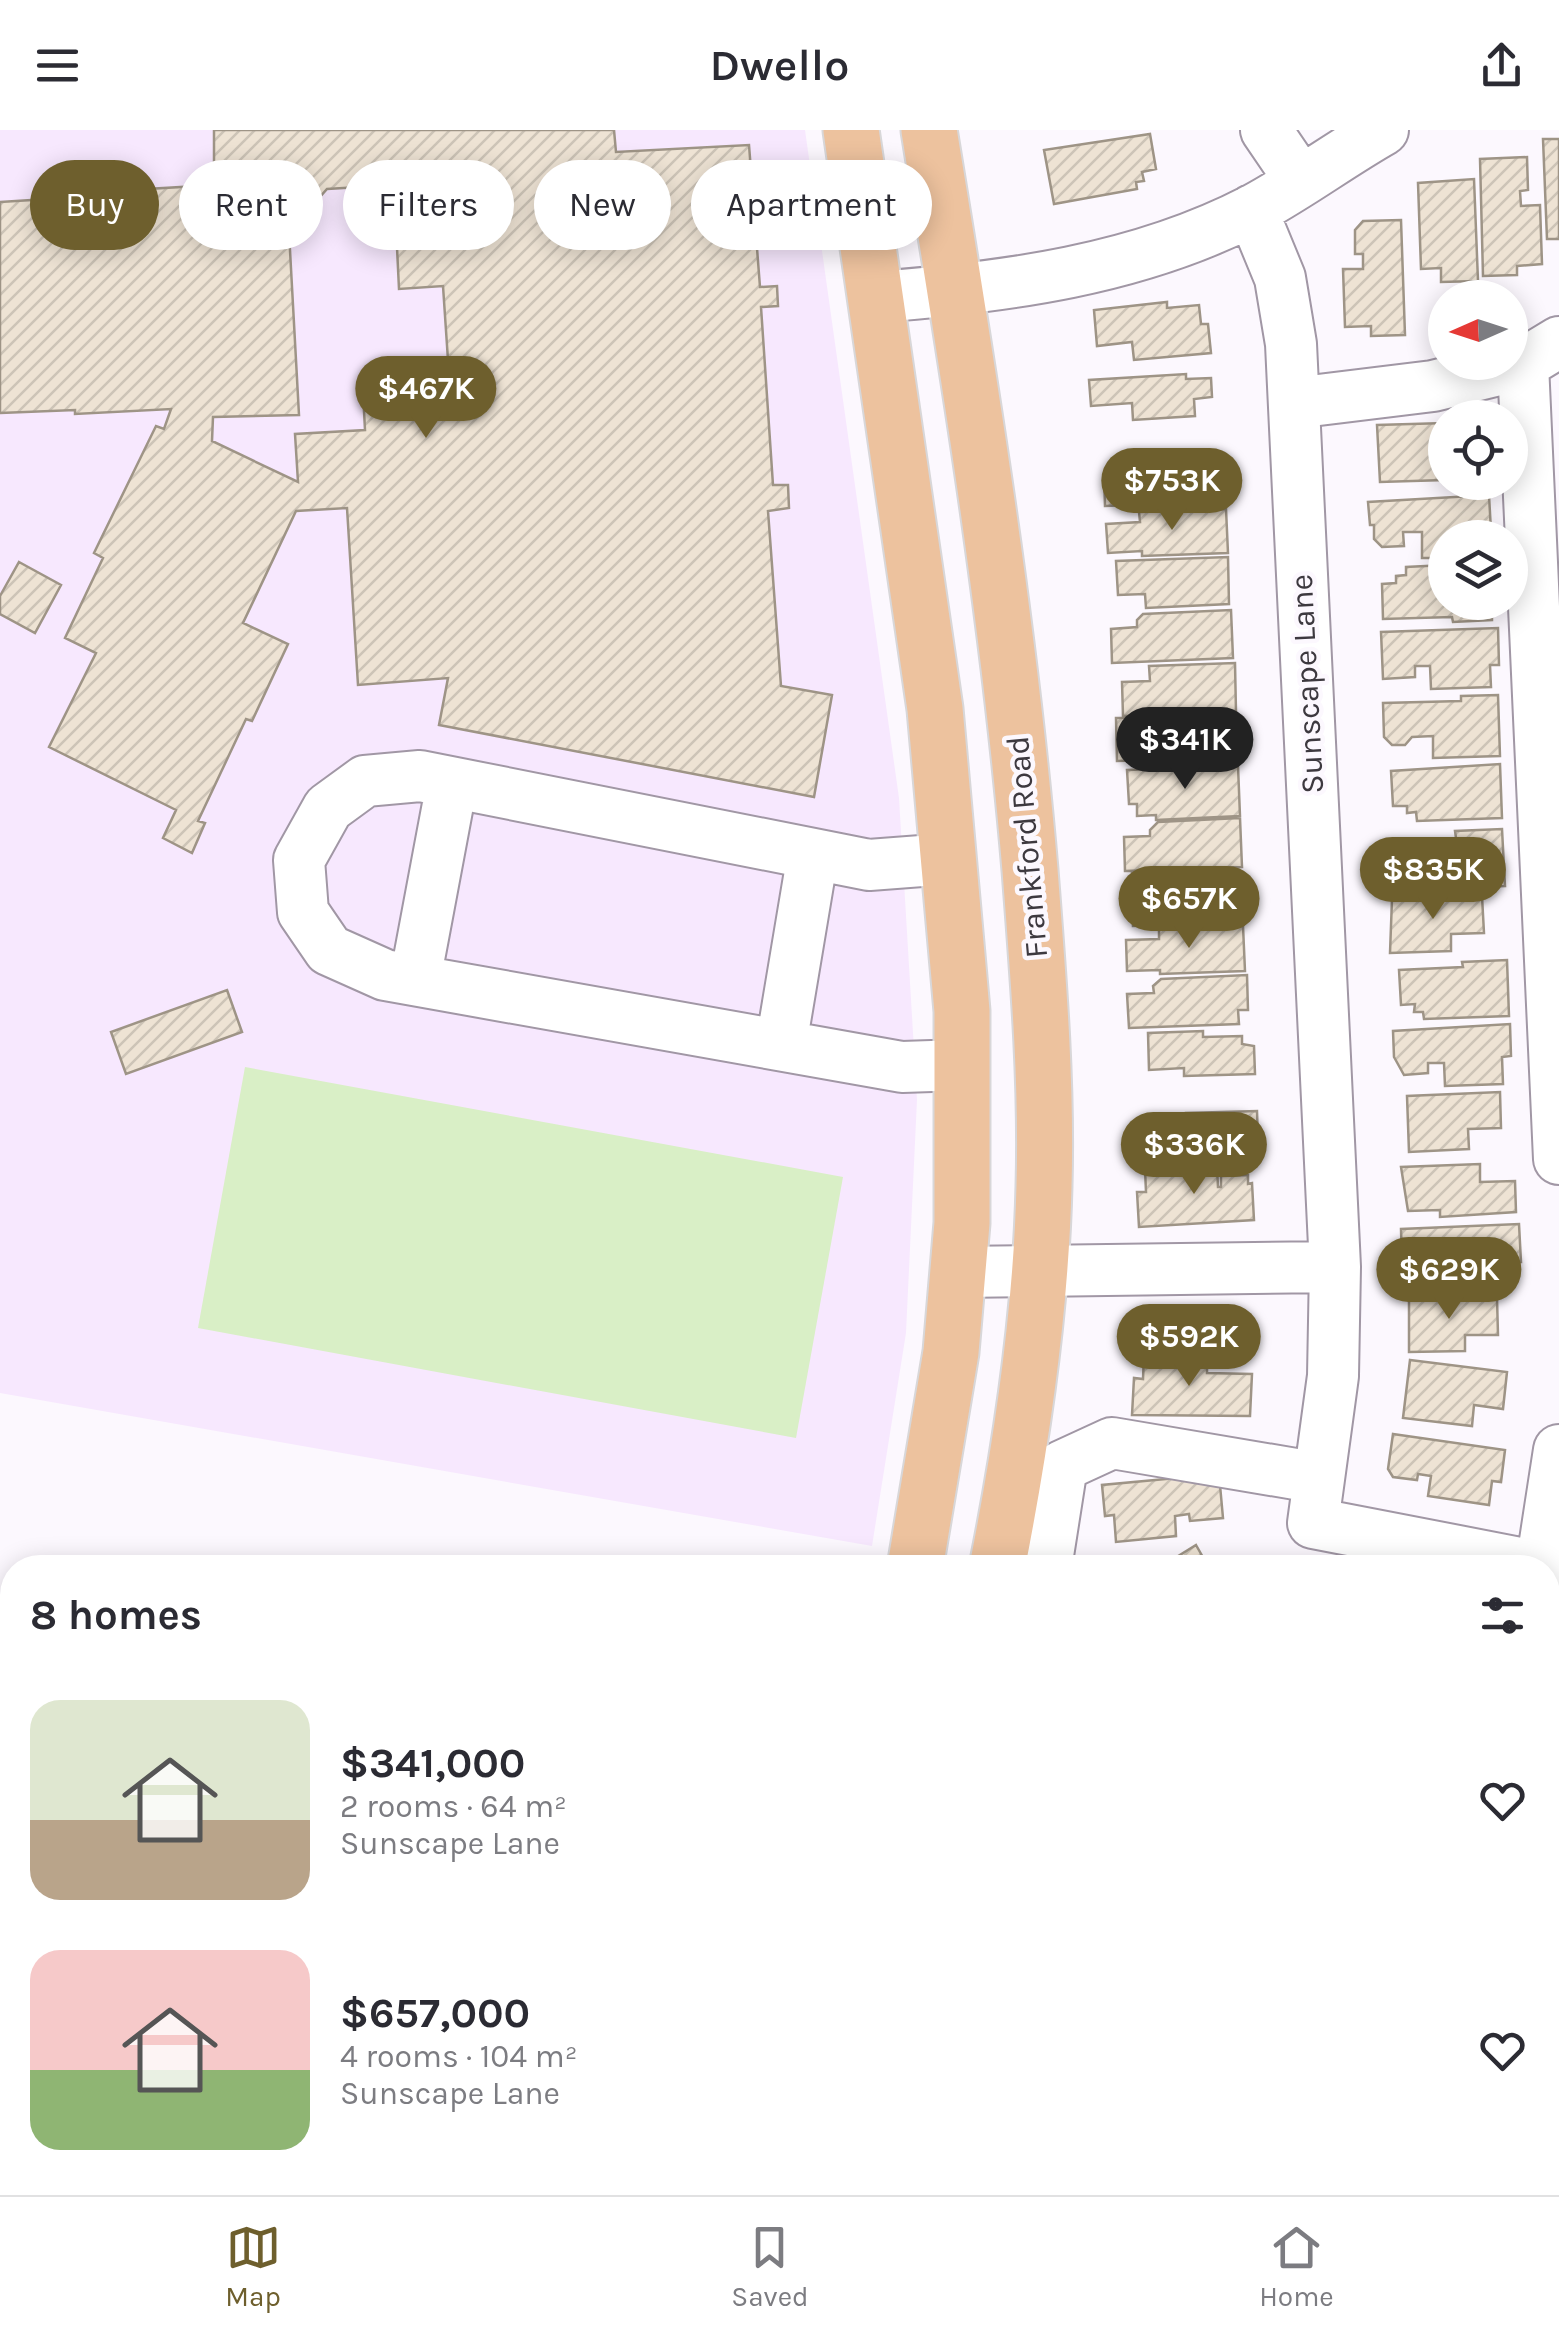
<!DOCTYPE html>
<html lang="en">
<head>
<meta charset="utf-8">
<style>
  :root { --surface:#fff; --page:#f7f7f7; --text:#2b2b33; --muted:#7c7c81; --line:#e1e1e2; --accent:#6e5f2d }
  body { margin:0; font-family:Karla,sans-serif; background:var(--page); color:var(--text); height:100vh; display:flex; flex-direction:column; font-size:38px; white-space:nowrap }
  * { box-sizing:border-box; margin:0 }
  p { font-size:32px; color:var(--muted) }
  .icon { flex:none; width:55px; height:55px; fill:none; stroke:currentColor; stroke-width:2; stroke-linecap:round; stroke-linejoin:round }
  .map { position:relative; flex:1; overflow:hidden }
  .sheet { position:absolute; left:0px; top:1425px; width:1560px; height:640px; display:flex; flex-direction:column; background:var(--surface); border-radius:40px 40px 0 0; box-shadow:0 5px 25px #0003 }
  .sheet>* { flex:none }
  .banner { position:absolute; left:30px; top:30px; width:1000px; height:90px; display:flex; gap:20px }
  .needle { width:65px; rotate:267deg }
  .fabs { position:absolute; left:1428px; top:150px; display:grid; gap:20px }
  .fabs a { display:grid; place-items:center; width:100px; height:100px; border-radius:50%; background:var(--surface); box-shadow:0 5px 25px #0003; font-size:50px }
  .price { position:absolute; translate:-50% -85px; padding:0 22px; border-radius:35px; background:var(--accent); color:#fff; font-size:32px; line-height:65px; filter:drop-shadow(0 2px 5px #0008) }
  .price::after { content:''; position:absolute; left:50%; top:60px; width:30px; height:22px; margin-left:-15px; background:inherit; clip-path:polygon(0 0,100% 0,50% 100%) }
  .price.selected { background:#222; color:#fff }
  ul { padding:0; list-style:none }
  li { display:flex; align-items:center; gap:30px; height:250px; padding:0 30px }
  li span { display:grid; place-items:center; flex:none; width:280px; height:200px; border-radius:30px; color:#555 }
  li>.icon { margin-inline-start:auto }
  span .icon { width:120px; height:120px; fill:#fffc; stroke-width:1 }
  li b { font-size:42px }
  h2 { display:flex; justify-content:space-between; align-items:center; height:120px; padding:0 30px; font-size:42px }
  .pill { padding:0 35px; border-radius:45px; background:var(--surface); box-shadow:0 5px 25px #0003; font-size:35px; line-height:90px }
  .pill.selected { background:var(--accent); color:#fff }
  header { display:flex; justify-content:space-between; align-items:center; height:130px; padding:0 30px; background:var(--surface); font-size:45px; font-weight:600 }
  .tabs { display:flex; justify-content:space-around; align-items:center; height:140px; border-top:2px solid var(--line); background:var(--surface); font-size:28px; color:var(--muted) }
  .tabs a { display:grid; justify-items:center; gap:5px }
  .tabs .selected { color:var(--accent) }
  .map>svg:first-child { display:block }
</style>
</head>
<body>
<header><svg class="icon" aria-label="menu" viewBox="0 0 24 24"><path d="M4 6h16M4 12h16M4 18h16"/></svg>Dwello<svg class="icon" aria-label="share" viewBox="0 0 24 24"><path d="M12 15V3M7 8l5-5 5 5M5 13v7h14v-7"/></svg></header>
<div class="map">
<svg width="1559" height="2065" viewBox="0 0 1559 2065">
  <defs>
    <pattern id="building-hatch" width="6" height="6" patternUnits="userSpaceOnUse" patternTransform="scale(2.5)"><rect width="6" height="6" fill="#eee3d4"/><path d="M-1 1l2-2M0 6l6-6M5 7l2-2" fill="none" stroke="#cdc4b7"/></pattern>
  </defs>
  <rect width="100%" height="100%" fill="#fcf8fe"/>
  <path fill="#f7e8fe" d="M 0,0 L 805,0 L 899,668 L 917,970 L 906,1203 L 872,1416 L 0,1263 Z"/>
  <path fill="#d9efc6" d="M 245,937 L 843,1047 L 796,1308 L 198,1198 Z"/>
  <path fill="url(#building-hatch)" stroke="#9e9486" stroke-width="2.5" fill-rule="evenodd" d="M 214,0 L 614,0 L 616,22 L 749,15 L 760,157 L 777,156 L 778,176 L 761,177 L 773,355 L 788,355 L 789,378 L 768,381 L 781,556 L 832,565 L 814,667 L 439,595 L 448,548 L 358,555 L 347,378 L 296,381 L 243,493 L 288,514 L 252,591 L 246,589 L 198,691 L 205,693 L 192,723 L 163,708 L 176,680 L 49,617 L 96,523 L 65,508 L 103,428 L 94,423 L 156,296 L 164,299 L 171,279 L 75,284 L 75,280 L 0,283 L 0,72 L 63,68 L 63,64 L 214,55 ZM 394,55 L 399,159 L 443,156 L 450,260 L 363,262 L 365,300 L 295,304 L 298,352 L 212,311 L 213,287 L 299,285 L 289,102 L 327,59 Z
    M 1150,4 L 1156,39 L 1142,42 L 1144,51 L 1136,52 L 1137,59 L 1054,74 L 1044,20 Z
    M 1543,9 L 1559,9 L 1559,109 L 1547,109 Z
    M 1527,27 L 1528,60 L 1520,61 L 1521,76 L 1540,75 L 1542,134 L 1517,136 L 1517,145 L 1483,146 L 1480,29 Z
    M 1474,49 L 1478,151 L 1441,152 L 1441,138 L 1421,139 L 1418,53 Z
    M 1401,90 L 1405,205 L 1371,206 L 1371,196 L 1345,197 L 1343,139 L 1363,139 L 1363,124 L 1355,124 L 1355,100 L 1363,91 Z
    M 1167,172 L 1167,178 L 1199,175 L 1201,194 L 1208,194 L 1211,223 L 1134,230 L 1132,212 L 1097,216 L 1094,180 Z
    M 1186,244 L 1186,249 L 1211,248 L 1212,267 L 1194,269 L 1195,286 L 1133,290 L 1132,273 L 1091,276 L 1089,250 Z
    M 1445,293 L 1445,350 L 1380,352 L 1377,295 Z
    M 1224,323 L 1226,372 L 1105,376 L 1104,344 L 1130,343 L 1129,333 L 1137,326 Z
    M 1489,365 L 1491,401 L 1481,402 L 1482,408 L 1445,408 L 1445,428 L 1422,428 L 1422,402 L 1403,402 L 1404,416 L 1382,417 L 1374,409 L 1374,395 L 1370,395 L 1368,372 Z
    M 1226,379 L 1228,423 L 1142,426 L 1142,421 L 1108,423 L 1106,394 L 1140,392 L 1139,382 Z
    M 1228,427 L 1229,474 L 1146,478 L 1145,464 L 1118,465 L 1116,431 Z
    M 19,432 L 61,455 L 35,503 L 0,484 L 0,466 Z
    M 1445,435 L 1445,472 L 1492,472 L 1492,490 L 1453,492 L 1452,487 L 1383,489 L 1382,454 L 1396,453 L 1396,446 L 1406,445 L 1406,437 Z
    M 1231,480 L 1233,528 L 1112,533 L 1111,499 L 1137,497 L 1137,490 L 1143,484 Z
    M 1498,498 L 1499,535 L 1490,535 L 1491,557 L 1431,559 L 1430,536 L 1415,536 L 1415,547 L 1383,549 L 1381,502 Z
    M 1235,533 L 1236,582 L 1123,586 L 1122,552 L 1150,551 L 1149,536 Z
    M 1498,565 L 1500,626 L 1433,628 L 1433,606 L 1412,607 L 1405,615 L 1392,615 L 1384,607 L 1383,573 L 1461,571 L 1461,566 Z
    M 1241,586 L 1242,623 L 1234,623 L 1234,632 L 1151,635 L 1151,630 L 1117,631 L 1116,588 Z
    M 1500,634 L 1502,688 L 1417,691 L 1416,682 L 1407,683 L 1407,676 L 1393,676 L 1391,641 Z
    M 1238,636 L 1240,686 L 1156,690 L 1156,685 L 1137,686 L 1137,674 L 1129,674 L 1127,640 Z
    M 1240,688 L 1242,737 L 1125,741 L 1124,707 L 1150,706 L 1150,700 L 1158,692 Z
    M 1502,699 L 1505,756 L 1418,759 L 1418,751 L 1410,752 L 1410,743 L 1395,744 L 1394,711 L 1456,708 L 1455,701 Z
    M 1242,742 L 1243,792 L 1133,796 L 1132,743 Z
    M 1482,766 L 1484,803 L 1451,804 L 1451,821 L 1390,823 L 1392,769 Z
    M 1243,796 L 1245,841 L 1160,844 L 1160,840 L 1127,841 L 1126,810 L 1159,809 L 1159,798 Z
    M 1507,830 L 1509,886 L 1424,889 L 1423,882 L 1414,882 L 1415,874 L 1401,875 L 1399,840 L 1463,837 L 1462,832 Z
    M 1247,845 L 1248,880 L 1238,880 L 1239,894 L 1129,898 L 1127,864 L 1154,863 L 1153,856 L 1161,849 Z
    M 227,860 L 242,902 L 126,944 L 111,902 Z
    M 1510,894 L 1511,926 L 1502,927 L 1503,954 L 1445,956 L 1444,933 L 1428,933 L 1428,943 L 1404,945 L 1394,927 L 1393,901 Z
    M 1203,901 L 1203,907 L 1242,906 L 1242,914 L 1254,916 L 1255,944 L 1184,946 L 1184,938 L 1149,940 L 1148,903 Z
    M 1500,962 L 1501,998 L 1468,999 L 1469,1019 L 1409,1022 L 1407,966 Z
    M 1257,981 L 1258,1011 L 1207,1015 L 1207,1027 L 1154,1029 L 1152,993 L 1186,992 L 1186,983 Z
    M 1480,1034 L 1480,1052 L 1515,1051 L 1516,1082 L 1440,1087 L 1440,1080 L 1408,1081 L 1401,1037 Z
    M 1217,1036 L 1218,1057 L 1221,1057 L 1221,1046 L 1248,1045 L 1248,1054 L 1252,1053 L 1254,1090 L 1139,1097 L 1137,1062 L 1146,1062 L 1145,1039 Z
    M 1519,1094 L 1521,1132 L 1512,1132 L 1513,1154 L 1453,1157 L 1452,1132 L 1438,1133 L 1438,1144 L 1413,1144 L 1402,1134 L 1401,1099 Z
    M 1466,1165 L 1465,1169 L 1497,1168 L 1498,1205 L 1465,1205 L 1465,1221 L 1409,1222 L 1409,1166 Z
    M 1144,1225 L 1207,1227 L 1207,1243 L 1252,1244 L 1250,1286 L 1132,1285 L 1134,1248 L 1143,1249 Z
    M 1410,1230 L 1507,1242 L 1503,1279 L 1474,1275 L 1472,1296 L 1403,1288 Z
    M 1393,1304 L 1505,1320 L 1501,1352 L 1492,1351 L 1489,1375 L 1428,1366 L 1431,1346 L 1418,1344 L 1417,1350 L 1393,1347 L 1388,1339 Z
    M 1219,1344 L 1223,1388 L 1190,1391 L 1189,1384 L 1175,1386 L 1176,1406 L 1116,1412 L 1114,1385 L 1105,1386 L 1102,1355 Z
    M 1196,1415 L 1209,1438 L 1159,1438 Z
    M 1548,1515 L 1559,1517 L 1559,1620 L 1548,1618 Z
    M 1559,2043 L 1559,2065 L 1552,2065 L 1544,2052 Z
    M 170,2052 L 217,2052 L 224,2065 L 146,2065 Z
    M 252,2052 L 337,2052 L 341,2065 L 256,2065 Z
    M 359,2052 L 439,2052 L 440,2065 L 359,2065 Z
    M 455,2052 L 525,2052 L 526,2065 L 456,2065 Z
    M 554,2052 L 637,2052 L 635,2065 L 552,2065 Z
    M 654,2052 L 740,2052 L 739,2065 L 652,2065 Z"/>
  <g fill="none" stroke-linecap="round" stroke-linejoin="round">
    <g stroke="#a197a5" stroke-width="54">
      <path id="minor" d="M 1266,0 L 1300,50
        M 1252,80 L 1280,148 L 1291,214 L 1335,1137 L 1333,1246 L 1313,1393 L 1546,1438
        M 877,167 C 1006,157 1137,140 1253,80 C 1298,56 1339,25 1383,0
        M 1523,234 L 1559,212
        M 1294,273 L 1433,256 L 1523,234 L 1559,1029
        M 948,729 L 869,735 L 420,646 L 365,651 L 328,678 L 299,730 L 303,782 L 329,820 L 385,845 L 902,937 L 962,935
        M 415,850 L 452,653
        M 781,915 L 813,724
        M 957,1142 L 1335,1137
        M 1541,1437 L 1559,1320
        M 1046,1438 L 1062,1336 L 1112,1313 L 1319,1348
        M 1548,1678 L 1559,1681
        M 0,1833 L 12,1840
        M 1548,1872 L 1559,1874
        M 0,2054 L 12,2040
        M 1418,2065 L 1420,2052"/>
    </g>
    <g stroke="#d8d7d9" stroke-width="59">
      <path id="major" d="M 851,0 L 935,579 L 962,881 L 962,1093 L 951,1222 L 915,1438
        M 929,0 C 969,246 1009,492 1030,740 C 1038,845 1047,950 1044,1056 C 1041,1184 1022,1312 997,1438
        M 803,2065 L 805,2052
        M 878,2065 L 880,2052"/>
    </g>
    <use href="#minor" stroke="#fff" stroke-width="50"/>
    <use href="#major" stroke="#edc29e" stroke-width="55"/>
    <g stroke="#676369" stroke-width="11">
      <path id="rail" d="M 0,1497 L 12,1499
        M 1548,1780 L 1559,1782"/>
    </g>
    <use href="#rail" stroke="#fcf8fe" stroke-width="8" stroke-dasharray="22" stroke-linecap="butt"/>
  </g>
  <g text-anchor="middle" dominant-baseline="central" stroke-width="9" stroke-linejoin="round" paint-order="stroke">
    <g font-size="32" fill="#3d393f" stroke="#fcf8fe">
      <text transform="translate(1307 554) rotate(-93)">Sunscape Lane</text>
      <text transform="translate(1027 717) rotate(-95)">Frankford Road</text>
    </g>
  </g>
</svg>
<div class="fabs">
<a><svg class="needle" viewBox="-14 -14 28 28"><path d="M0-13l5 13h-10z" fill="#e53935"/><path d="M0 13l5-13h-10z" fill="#7c7c81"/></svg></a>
<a><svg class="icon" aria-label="locate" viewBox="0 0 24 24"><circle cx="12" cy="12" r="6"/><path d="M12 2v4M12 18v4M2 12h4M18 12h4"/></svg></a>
<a><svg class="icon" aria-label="layers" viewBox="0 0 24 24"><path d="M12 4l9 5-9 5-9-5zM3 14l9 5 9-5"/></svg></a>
</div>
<b class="price" style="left:426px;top:311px">$467K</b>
<b class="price" style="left:1172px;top:403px">$753K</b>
<b class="price selected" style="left:1185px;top:662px">$341K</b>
<b class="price" style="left:1433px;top:792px">$835K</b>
<b class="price" style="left:1189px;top:821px">$657K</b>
<b class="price" style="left:1194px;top:1067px">$336K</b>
<b class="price" style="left:1449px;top:1192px">$629K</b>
<b class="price" style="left:1189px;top:1259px">$592K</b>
<div class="banner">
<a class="pill selected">Buy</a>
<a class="pill">Rent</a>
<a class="pill">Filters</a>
<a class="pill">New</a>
<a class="pill">Apartment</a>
</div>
<section class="sheet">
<h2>8 homes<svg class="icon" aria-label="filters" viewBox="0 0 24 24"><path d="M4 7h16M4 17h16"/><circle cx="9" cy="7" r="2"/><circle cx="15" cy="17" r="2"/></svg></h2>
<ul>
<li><span style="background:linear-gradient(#dfe7d0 60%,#b9a48a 0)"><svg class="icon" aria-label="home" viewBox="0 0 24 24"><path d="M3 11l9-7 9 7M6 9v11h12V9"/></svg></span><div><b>$341,000</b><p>2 rooms · 64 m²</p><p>Sunscape Lane</p></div><svg class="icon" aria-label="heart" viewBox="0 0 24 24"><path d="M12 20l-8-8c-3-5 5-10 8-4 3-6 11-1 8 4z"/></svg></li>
<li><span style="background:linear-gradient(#f6c9c9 60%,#8fb573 0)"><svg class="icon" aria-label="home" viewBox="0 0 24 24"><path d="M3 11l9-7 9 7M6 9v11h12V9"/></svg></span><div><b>$657,000</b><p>4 rooms · 104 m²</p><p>Sunscape Lane</p></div><svg class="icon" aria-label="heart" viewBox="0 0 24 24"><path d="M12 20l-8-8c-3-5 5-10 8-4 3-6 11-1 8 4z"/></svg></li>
</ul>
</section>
</div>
<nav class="tabs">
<a class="selected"><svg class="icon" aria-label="map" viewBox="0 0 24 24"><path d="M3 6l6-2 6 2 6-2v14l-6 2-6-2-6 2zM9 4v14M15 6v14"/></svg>Map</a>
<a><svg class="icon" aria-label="saved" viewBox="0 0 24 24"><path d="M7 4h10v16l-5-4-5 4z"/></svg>Saved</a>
<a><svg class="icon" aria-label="home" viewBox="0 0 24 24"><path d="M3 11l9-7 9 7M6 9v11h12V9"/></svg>Home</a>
</nav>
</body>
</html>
